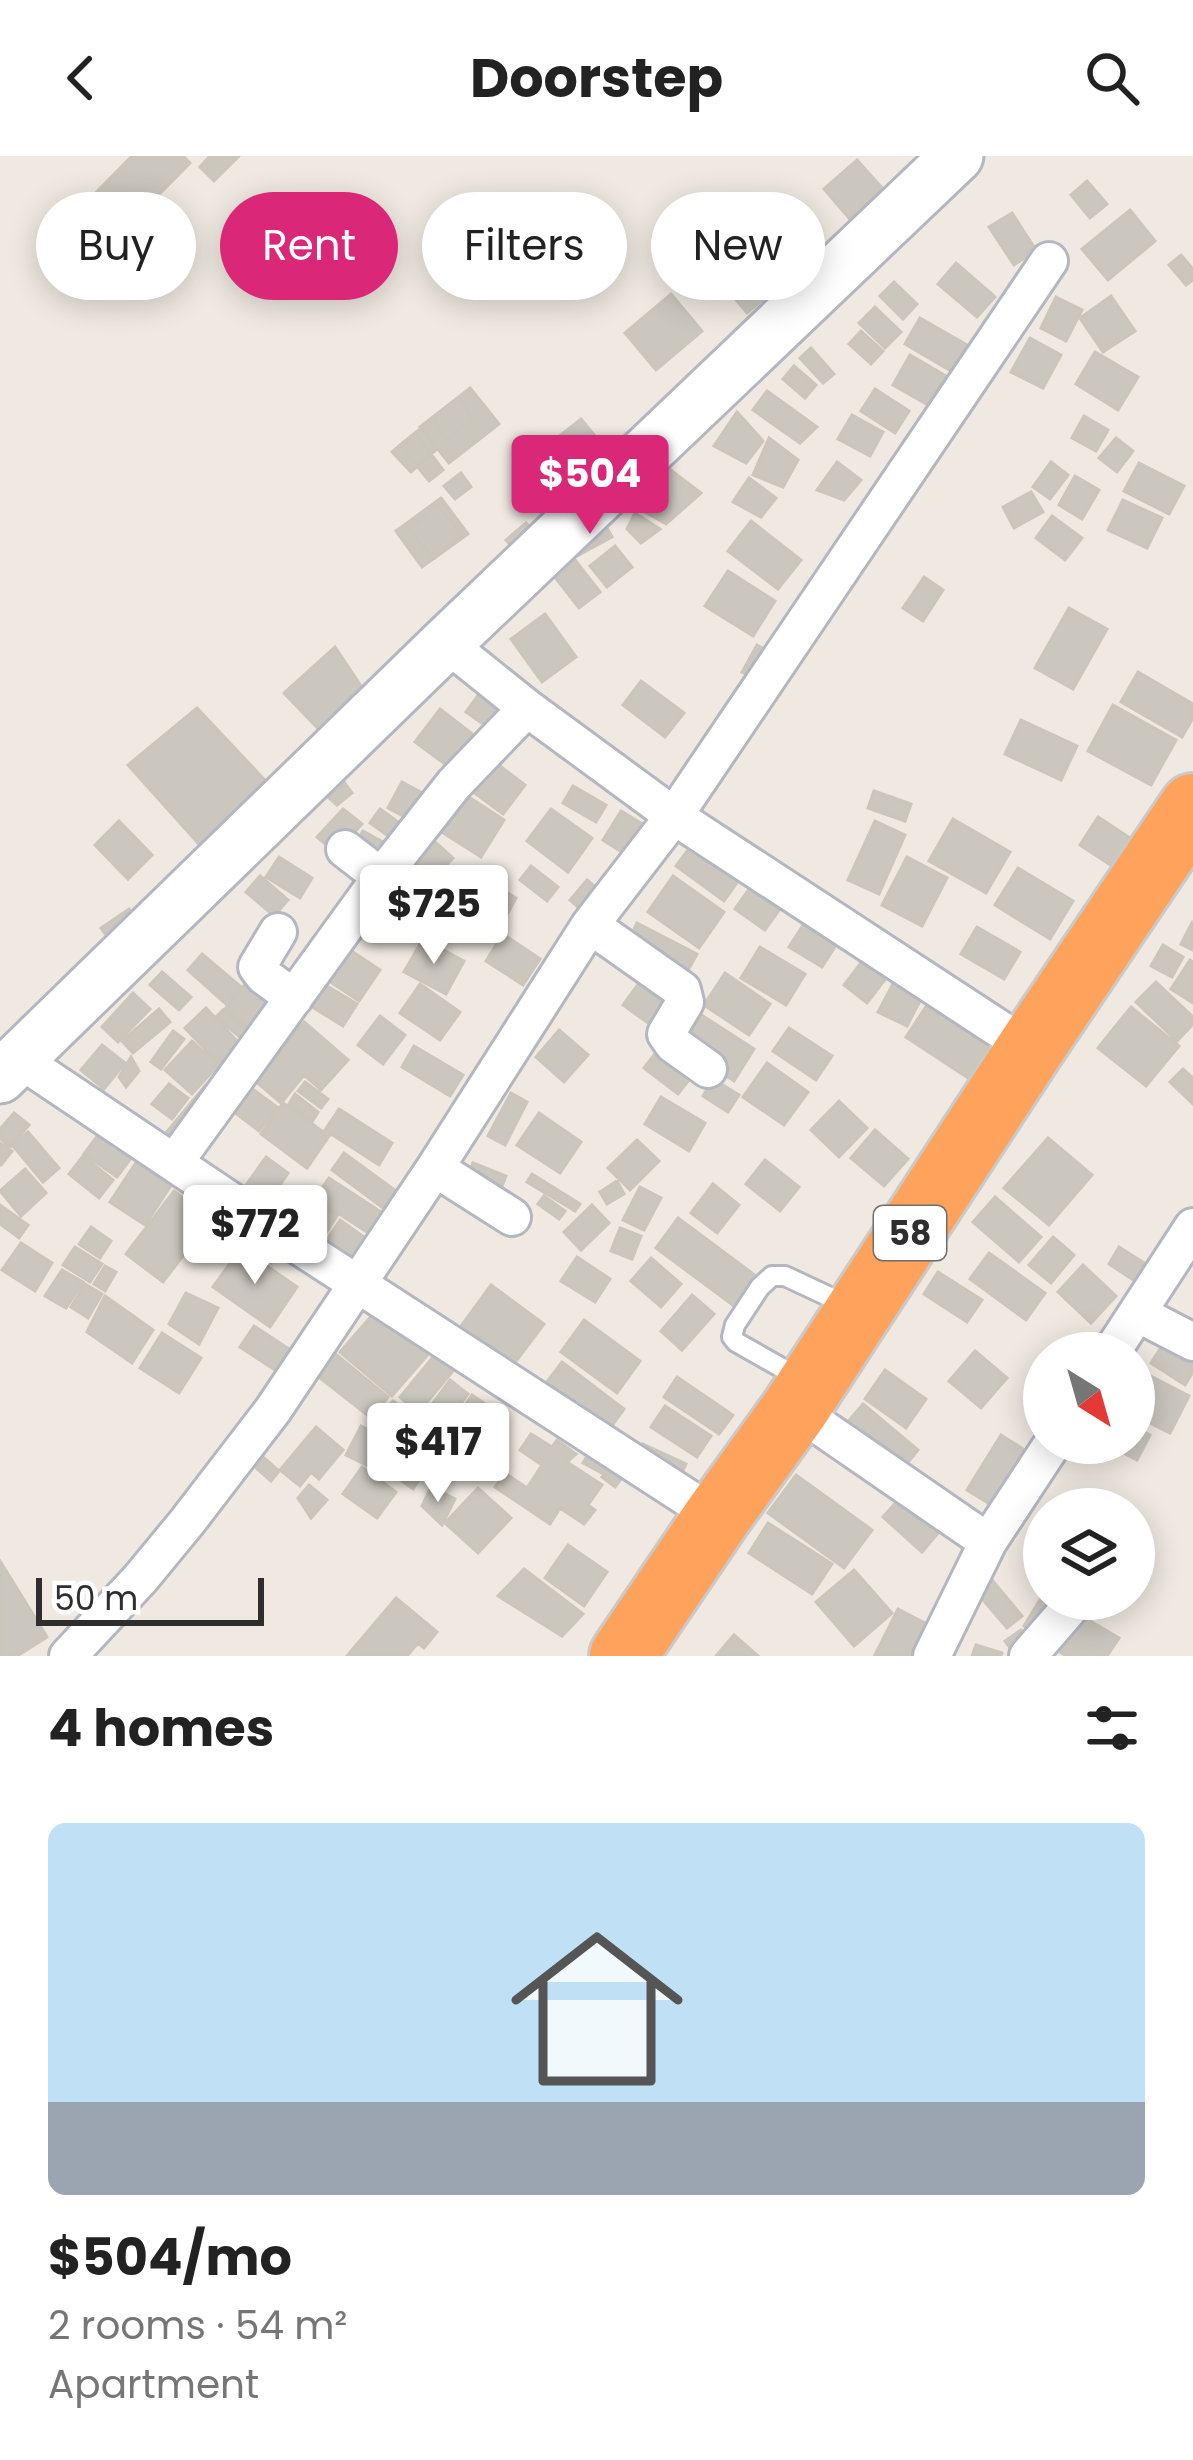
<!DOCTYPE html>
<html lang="en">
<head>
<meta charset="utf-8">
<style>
  :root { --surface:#fff; --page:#f2f2f2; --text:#222; --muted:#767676; --line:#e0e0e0; --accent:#db2777 }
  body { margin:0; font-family:Poppins,sans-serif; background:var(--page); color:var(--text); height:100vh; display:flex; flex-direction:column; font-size:45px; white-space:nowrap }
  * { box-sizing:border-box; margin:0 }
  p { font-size:39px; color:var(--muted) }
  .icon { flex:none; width:66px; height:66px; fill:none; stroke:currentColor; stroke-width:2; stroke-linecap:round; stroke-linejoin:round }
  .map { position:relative; height:1500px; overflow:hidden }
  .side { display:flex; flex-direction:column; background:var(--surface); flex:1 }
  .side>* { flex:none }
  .guide { position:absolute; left:36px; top:36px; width:1122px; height:108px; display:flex; gap:24px }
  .needle { width:78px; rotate:143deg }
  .buttons { position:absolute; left:1023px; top:1176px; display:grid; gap:24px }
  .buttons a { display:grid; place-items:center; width:132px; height:132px; border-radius:50%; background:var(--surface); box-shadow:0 6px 30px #0003; font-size:60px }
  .scale { position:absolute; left:36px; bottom:30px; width:228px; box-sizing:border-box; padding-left:12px; border:6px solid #2e2e2e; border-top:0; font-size:33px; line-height:42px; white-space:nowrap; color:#2e2e2e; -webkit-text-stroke:9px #fff; paint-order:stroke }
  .price { position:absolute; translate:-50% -102px; padding:0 27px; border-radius:12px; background:#fff; color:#222; font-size:39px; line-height:78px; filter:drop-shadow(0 3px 6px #0008) }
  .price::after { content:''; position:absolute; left:50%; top:72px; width:36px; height:27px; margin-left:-18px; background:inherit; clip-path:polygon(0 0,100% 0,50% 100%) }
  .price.active { background:var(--accent); color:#fff }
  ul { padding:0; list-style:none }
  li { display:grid; align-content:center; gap:24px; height:636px; padding:0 48px }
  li+li { border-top:3px solid var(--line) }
  li span { display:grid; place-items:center; height:372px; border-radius:18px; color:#555 }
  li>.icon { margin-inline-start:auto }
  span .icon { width:216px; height:216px; fill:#fffc; stroke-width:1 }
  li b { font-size:51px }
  h2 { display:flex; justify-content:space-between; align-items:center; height:144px; padding:0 48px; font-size:51px }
  .tag { padding:0 42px; border-radius:54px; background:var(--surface); box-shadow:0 6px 30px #0003; font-size:42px; line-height:108px }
  .tag.active { background:var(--accent); color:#fff }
  header { display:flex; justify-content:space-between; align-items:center; height:156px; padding:0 48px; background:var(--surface); font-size:54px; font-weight:700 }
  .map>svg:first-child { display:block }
</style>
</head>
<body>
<header><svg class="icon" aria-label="back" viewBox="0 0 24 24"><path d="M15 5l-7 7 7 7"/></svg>Doorstep<svg class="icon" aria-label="search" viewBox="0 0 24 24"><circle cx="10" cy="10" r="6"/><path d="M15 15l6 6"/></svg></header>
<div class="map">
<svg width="1193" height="1500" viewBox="0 0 1193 1500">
  <rect width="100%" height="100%" fill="#efe9e1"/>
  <path fill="#cbc7bf" stroke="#cbc5ba" stroke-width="3" d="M 132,0 L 183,0 L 190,7 L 104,94 L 71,62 Z
    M 210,0 L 239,0 L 214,25 L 200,11 Z
    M 857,4 L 882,32 L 849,62 L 824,33 Z
    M 1087,25 L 1107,48 L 1090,62 L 1071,39 Z
    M 777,52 L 823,110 L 783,141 L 737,84 Z
    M 1130,54 L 1155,85 L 1108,124 L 1082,93 Z
    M 1012,57 L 1036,94 L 1014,109 L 989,71 Z
    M 1181,99 L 1193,113 L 1193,124 L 1186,129 L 1169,109 Z
    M 737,105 L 766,141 L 747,157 L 717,121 Z
    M 956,107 L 995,141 L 977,161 L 938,128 Z
    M 894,126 L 917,148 L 903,163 L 880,140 Z
    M 671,138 L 702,175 L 656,214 L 625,177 Z
    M 1111,140 L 1135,175 L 1103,196 L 1080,162 Z
    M 1056,141 L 1082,154 L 1066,185 L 1041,172 Z
    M 875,151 L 901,176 L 885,192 L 859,167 Z
    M 920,162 L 967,189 L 951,215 L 905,188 Z
    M 861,175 L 883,195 L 871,208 L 849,188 Z
    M 1030,182 L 1061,199 L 1043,232 L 1011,216 Z
    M 811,192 L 834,218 L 823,227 L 800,202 Z
    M 1095,196 L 1138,221 L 1118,254 L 1076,228 Z
    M 910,199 L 946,220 L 928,249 L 893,229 Z
    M 794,210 L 816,229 L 805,242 L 783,223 Z
    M 470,232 L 499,268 L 449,307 L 420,271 Z
    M 875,233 L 909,255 L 895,277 L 861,255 Z
    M 767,235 L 817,271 L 800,287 L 753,254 Z
    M 460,242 L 472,263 L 445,284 L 433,261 Z
    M 737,256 L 763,285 L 746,307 L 714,290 Z
    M 852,259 L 883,276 L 870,300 L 838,283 Z
    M 1084,260 L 1108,274 L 1096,295 L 1072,282 Z
    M 581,263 L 609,297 L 584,317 L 557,282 Z
    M 421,272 L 438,292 L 411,316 L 392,296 Z
    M 415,277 L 443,314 L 429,325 L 400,289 Z
    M 769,282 L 798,304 L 783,331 L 753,319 Z
    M 1116,282 L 1133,295 L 1117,316 L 1099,302 Z
    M 557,305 L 585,343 L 566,357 L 538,321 Z
    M 837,306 L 861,324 L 844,344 L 817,334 Z
    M 1051,306 L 1068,319 L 1050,343 L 1033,331 Z
    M 1139,307 L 1184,330 L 1169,358 L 1124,335 Z
    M 668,312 L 701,337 L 666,368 L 635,350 Z
    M 461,317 L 471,331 L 455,343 L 444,330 Z
    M 1075,320 L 1099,334 L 1082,363 L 1059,349 Z
    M 749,322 L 776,342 L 761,361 L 733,346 Z
    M 1031,336 L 1043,356 L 1014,372 L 1003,351 Z
    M 441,342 L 468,378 L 422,411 L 396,375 Z
    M 1123,344 L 1162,362 L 1147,392 L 1108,374 Z
    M 436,349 L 462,377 L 435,402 L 409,374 Z
    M 635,357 L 660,373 L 641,387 L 627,373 Z
    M 1052,360 L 1082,382 L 1065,404 L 1036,382 Z
    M 602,363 L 612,381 L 579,399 L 569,381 Z
    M 751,365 L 801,404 L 778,433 L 728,395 Z
    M 526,367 L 546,386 L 524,403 L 506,384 Z
    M 615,390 L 632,411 L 607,431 L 590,410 Z
    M 568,395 L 600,436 L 579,452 L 547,411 Z
    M 728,415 L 775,445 L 753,480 L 705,450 Z
    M 924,421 L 943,434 L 923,465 L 903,452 Z
    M 1069,452 L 1107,473 L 1073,533 L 1035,512 Z
    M 545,458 L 576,501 L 542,526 L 511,483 Z
    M 757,489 L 770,497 L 756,523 L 742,516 Z
    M 335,491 L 371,545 L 328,583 L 284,537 Z
    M 1138,516 L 1193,548 L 1193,562 L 1182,581 L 1121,546 Z
    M 641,525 L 684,557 L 665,581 L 623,549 Z
    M 485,530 L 513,550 L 494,576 L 466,556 Z
    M 1113,549 L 1176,584 L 1151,629 L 1088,595 Z
    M 197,552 L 275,635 L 205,695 L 128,609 Z
    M 440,553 L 484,587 L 460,619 L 415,586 Z
    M 1021,564 L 1077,590 L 1061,624 L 1005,598 Z
    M 487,600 L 525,629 L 503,658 L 465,630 Z
    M 337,617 L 352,637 L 337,649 L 320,634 Z
    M 402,626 L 430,641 L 416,667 L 388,652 Z
    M 573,630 L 606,649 L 596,666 L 563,647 Z
    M 458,634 L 504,664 L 481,701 L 434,671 Z
    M 874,635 L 911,648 L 905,665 L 868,652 Z
    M 343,653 L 362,668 L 336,697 L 317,681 Z
    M 380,653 L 408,673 L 398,687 L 370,667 Z
    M 551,653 L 592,682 L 568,716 L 527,685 Z
    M 621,655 L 649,672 L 631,702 L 603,684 Z
    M 1098,661 L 1130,682 L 1112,710 L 1080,689 Z
    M 953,663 L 1010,696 L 986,737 L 929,705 Z
    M 119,665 L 152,699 L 128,723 L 95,689 Z
    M 875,665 L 905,679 L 879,738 L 848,724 Z
    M 363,675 L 394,692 L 380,716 L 349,698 Z
    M 431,682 L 453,702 L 434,723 L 412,704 Z
    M 694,686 L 741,721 L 724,745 L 676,710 Z
    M 279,701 L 312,722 L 300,742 L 266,721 Z
    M 907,701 L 947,722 L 922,770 L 882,749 Z
    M 531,710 L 558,731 L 547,745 L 520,724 Z
    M 403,712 L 440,740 L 429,755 L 392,727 Z
    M 1018,712 L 1073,745 L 1050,783 L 995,749 Z
    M 260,720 L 288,744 L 274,760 L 246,736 Z
    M 673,720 L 724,756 L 699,792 L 648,756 Z
    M 485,724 L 516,742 L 505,762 L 473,743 Z
    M 587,724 L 605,739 L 588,760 L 570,744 Z
    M 754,726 L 784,747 L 765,774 L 735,753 Z
    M 129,753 L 141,771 L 114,790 L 101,772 Z
    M 1193,765 L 1193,794 L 1181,788 Z
    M 805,766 L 838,786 L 822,811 L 789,791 Z
    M 637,767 L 697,798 L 687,816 L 628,785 Z
    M 977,771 L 1020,796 L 1004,823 L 961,798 Z
    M 503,778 L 540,803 L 523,829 L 486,805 Z
    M 423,783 L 464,805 L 446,838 L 404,816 Z
    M 341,788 L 380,814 L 359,845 L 320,819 Z
    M 1163,789 L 1183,801 L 1172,821 L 1151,810 Z
    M 760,791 L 805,818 L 786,849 L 741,822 Z
    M 202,798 L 241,831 L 226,848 L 188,814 Z
    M 867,799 L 890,817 L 867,847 L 844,829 Z
    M 1190,804 L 1193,806 L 1193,847 L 1171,833 Z
    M 162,816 L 191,841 L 179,854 L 150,829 Z
    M 725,817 L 770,848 L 749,879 L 704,849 Z
    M 645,819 L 677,842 L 655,872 L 623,849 Z
    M 895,824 L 923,839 L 907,870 L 878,856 Z
    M 1156,826 L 1193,861 L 1193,868 L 1177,885 L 1136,846 Z
    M 246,827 L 271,847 L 250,873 L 225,853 Z
    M 322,827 L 357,848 L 343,870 L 309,849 Z
    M 420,828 L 460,856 L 440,884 L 400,857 Z
    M 133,837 L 150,853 L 118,886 L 102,871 Z
    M 933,840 L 998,883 L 971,924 L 906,881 Z
    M 689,851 L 754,893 L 734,925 L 669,883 Z
    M 1131,851 L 1179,890 L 1146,930 L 1098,892 Z
    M 206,852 L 249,898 L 228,917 L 185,872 Z
    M 159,853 L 170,866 L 133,897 L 122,885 Z
    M 223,854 L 247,874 L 241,882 L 216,861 Z
    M 380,860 L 405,879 L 383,908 L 358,889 Z
    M 304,866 L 348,904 L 321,934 L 304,919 L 281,947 L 253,923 Z
    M 789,872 L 832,900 L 816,924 L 773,895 Z
    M 559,874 L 588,899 L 564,926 L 536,901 Z
    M 173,875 L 184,883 L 161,913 L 151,906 Z
    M 192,885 L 218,909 L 192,938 L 165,914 Z
    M 102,889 L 125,907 L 104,933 L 81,914 Z
    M 414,890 L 463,919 L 450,940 L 402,911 Z
    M 661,890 L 695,916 L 678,938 L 644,912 Z
    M 131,901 L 139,915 L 126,931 L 119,921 Z
    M 767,907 L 808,936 L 784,969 L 743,941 Z
    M 1183,913 L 1193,922 L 1193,948 L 1170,926 Z
    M 713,923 L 739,939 L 728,956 L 703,940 Z
    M 243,926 L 277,951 L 259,975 L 226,950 Z
    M 305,926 L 328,943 L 321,952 L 298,935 Z
    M 169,928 L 188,942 L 172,963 L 152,948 Z
    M 205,930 L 214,938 L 175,986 L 165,978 Z
    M 511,937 L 527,946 L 505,989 L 488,980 Z
    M 295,938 L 318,956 L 312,966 L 289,948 Z
    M 661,941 L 705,967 L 689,995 L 645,968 Z
    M 839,945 L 867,972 L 839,1001 L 811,974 Z
    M 283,947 L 329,980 L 307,1012 L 261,978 Z
    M 339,953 L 392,987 L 379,1009 L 325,974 Z
    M 14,957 L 29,969 L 10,991 L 0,982 L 0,973 Z
    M 539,957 L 581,986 L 560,1017 L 517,989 Z
    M 104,971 L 137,994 L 117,1021 L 84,998 Z
    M 875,974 L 908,1003 L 884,1030 L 851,1002 Z
    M 28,976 L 59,1012 L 43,1026 L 13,990 Z
    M 1048,982 L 1092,1019 L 1049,1069 L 1004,1032 Z
    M 637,984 L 659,1005 L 630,1034 L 608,1012 Z
    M 0,987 L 12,995 L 1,1009 L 0,1009 Z
    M 344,997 L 396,1035 L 383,1052 L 332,1014 Z
    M 141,999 L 176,1022 L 145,1069 L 110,1046 Z
    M 83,1000 L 113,1024 L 99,1042 L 69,1018 Z
    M 266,1001 L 288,1017 L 267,1048 L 244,1032 Z
    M 765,1004 L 799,1031 L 780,1055 L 746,1028 Z
    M 473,1007 L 506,1020 L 499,1037 L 467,1023 Z
    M 25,1013 L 46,1037 L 21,1060 L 0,1035 Z
    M 532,1018 L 580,1048 L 575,1055 L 527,1026 Z
    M 329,1022 L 384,1058 L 370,1078 L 315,1042 Z
    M 617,1025 L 624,1038 L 607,1048 L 600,1036 Z
    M 713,1028 L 739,1049 L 717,1077 L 691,1057 Z
    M 640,1031 L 661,1042 L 644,1074 L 623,1064 Z
    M 174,1035 L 211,1063 L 163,1126 L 126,1098 Z
    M 301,1035 L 337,1060 L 318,1089 L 281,1064 Z
    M 544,1040 L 565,1055 L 559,1063 L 538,1048 Z
    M 995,1041 L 1041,1081 L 1019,1106 L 973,1066 Z
    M 0,1049 L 28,1069 L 19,1082 L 0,1068 Z
    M 592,1049 L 609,1067 L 581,1094 L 564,1076 Z
    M 678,1062 L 756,1120 L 734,1150 L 656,1092 Z
    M 340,1064 L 371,1086 L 351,1114 L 321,1093 Z
    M 91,1071 L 111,1085 L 100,1102 L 79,1088 Z
    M 620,1072 L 641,1080 L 632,1103 L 611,1095 Z
    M 1053,1081 L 1074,1099 L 1051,1127 L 1029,1109 Z
    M 21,1087 L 52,1107 L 35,1135 L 2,1114 Z
    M 75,1091 L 102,1108 L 90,1126 L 63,1109 Z
    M 1119,1091 L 1152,1112 L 1141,1129 L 1109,1108 Z
    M 241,1092 L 297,1131 L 270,1171 L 213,1131 Z
    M 989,1097 L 1045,1137 L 1026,1164 L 970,1123 Z
    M 577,1101 L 610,1123 L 595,1146 L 561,1125 Z
    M 651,1102 L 681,1128 L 661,1151 L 631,1125 Z
    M 1083,1109 L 1116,1140 L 1091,1167 L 1058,1136 Z
    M 105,1110 L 116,1116 L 105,1135 L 94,1128 Z
    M 62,1114 L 83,1126 L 66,1152 L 45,1140 Z
    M 938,1116 L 982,1144 L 967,1166 L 924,1138 Z
    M 85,1128 L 102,1138 L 88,1162 L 71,1151 Z
    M 491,1129 L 544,1168 L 511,1212 L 459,1173 Z
    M 186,1137 L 218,1152 L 199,1188 L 169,1168 Z
    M 692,1139 L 714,1158 L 682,1194 L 661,1175 Z
    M 105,1140 L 153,1174 L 132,1207 L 87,1176 Z
    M 380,1150 L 432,1194 L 392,1240 L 340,1196 Z
    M 584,1164 L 640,1205 L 617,1237 L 561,1196 Z
    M 254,1170 L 298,1199 L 284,1220 L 240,1191 Z
    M 162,1177 L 201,1202 L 179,1237 L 140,1212 Z
    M 1168,1180 L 1193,1195 L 1193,1216 L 1185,1229 L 1151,1207 Z
    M 438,1195 L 457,1210 L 418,1257 L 400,1241 Z
    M 975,1195 L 1007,1222 L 981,1252 L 949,1225 Z
    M 333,1196 L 388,1241 L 371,1262 L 315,1218 Z
    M 562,1206 L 624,1253 L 606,1278 L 543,1231 Z
    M 1135,1212 L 1189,1240 L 1170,1277 L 1134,1259 Z
    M 885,1214 L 926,1243 L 906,1272 L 865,1243 Z
    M 677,1221 L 733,1259 L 719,1278 L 664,1241 Z
    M 450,1224 L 468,1238 L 446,1267 L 428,1254 Z
    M 472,1239 L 488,1250 L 469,1278 L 453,1267 Z
    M 393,1245 L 421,1266 L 405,1289 L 376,1268 Z
    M 863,1248 L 918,1294 L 902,1314 L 846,1268 Z
    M 665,1250 L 711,1280 L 697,1301 L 651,1271 Z
    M 361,1270 L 405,1292 L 391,1321 L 346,1299 Z
    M 1134,1270 L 1150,1279 L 1137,1304 L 1106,1288 L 1134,1287 Z
    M 316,1271 L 343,1294 L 319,1323 L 311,1316 L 300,1330 L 280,1314 Z
    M 423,1276 L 439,1286 L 432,1298 L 416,1288 Z
    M 531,1278 L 552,1291 L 557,1284 L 576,1298 L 567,1306 L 602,1329 L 588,1349 L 595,1354 L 584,1368 L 560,1352 L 550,1368 L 495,1331 L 505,1317 L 527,1332 L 542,1309 L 520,1294 Z
    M 1001,1279 L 1045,1307 L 1011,1361 L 967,1334 Z
    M 643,1288 L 686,1308 L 679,1323 L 636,1303 Z
    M 444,1290 L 470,1306 L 464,1317 L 437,1301 Z
    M 590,1295 L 609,1306 L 602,1317 L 583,1307 Z
    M 414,1298 L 430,1308 L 421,1321 L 406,1311 Z
    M 262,1300 L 279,1315 L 271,1325 L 253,1309 Z
    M 612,1309 L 624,1319 L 615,1331 L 602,1321 Z
    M 362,1311 L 396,1336 L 377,1362 L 343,1338 Z
    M 406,1314 L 419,1324 L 413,1333 L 399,1323 Z
    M 796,1319 L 872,1374 L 844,1412 L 768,1357 Z
    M 309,1329 L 327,1344 L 311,1362 L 298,1342 Z
    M 431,1331 L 455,1343 L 442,1369 L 422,1350 Z
    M 478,1332 L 511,1362 L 478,1397 L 445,1367 Z
    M 900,1342 L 939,1376 L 922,1396 L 883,1361 Z
    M 768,1367 L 832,1408 L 812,1438 L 749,1397 Z
    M 568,1389 L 607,1416 L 584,1450 L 545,1422 Z
    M 0,1405 L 47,1481 L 17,1500 L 0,1500 Z
    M 524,1413 L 583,1458 L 562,1480 L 498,1440 Z
    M 854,1414 L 892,1457 L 854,1490 L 816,1446 Z
    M 992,1424 L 1022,1460 L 1007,1472 L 977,1437 Z
    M 1044,1437 L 1044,1443 L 1060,1443 L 1043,1480 L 1024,1470 Z
    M 396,1442 L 437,1476 L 424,1492 L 418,1487 L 407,1500 L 347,1500 Z
    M 898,1453 L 936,1473 L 923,1500 L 875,1499 Z
    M 1075,1456 L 1119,1482 L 1107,1500 L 1066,1500 L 1050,1489 Z
    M 1021,1474 L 1033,1490 L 1016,1500 L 1005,1485 Z
    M 734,1479 L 758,1500 L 716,1500 Z
    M 976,1489 L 1002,1497 L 1001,1500 L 972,1500 Z"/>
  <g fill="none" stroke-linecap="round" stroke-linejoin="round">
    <g stroke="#b4b7c1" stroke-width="24">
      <path id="lane" d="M 803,1224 L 736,1186 L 732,1181 L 735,1169 L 760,1131 L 772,1120 L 785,1120 L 849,1150"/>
    </g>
    <g stroke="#b4b7c1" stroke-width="42">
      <path id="street" d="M 446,487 L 527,552 L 674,660 L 1030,893
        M 345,693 L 381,721
        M 590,769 L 682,834 L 685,846 L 666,878 L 673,888 L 708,913
        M 278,776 L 257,811 L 264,820 L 294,842
        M 19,903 L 259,1064 L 717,1361
        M 174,1007 L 381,721 L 454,628 L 527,552
        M 435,1012 L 512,1061
        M 1137,1157 L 1193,1186
        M 1111,1197 L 1193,1071
        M 795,1253 L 988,1386 L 1053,1287
        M 68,1500 L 140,1423 L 187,1366 L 273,1254 L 435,1012 L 590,769 L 674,660 L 1049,105
        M 932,1500 L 988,1386
        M 1028,1500 L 1067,1455"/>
    </g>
    <g stroke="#b4b7c1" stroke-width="57">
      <path id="secondary" d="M 0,921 L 446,487 L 957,0"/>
    </g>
    <g stroke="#c9c9c9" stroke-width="72">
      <path id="highway" d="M 623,1500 L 717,1361 L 795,1253 L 1030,893 L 1193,651"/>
    </g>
    <use href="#lane" stroke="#fff" stroke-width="18"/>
    <use href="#street" stroke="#fff" stroke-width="36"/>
    <use href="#secondary" stroke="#fff" stroke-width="51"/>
    <use href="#highway" stroke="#ffa35c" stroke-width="66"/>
  </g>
  <g text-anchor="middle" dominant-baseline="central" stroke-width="9" stroke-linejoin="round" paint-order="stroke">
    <rect fill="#fff" stroke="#6d6d6d" stroke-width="3" x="874" y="1050" width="72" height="54" rx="9"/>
    <g font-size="33" font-weight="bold" fill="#2e2e2e">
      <text x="910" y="1077">58</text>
    </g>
  </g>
</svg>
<div class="buttons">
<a><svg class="needle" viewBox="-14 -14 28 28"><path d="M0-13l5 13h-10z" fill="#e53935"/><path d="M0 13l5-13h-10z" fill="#767676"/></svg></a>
<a><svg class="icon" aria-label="layers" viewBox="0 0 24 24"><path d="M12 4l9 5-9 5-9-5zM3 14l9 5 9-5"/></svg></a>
</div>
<div class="scale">50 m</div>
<b class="price active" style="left:590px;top:381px">$504</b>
<b class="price" style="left:434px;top:811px">$725</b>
<b class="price" style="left:255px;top:1131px">$772</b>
<b class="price" style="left:438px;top:1349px">$417</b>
<div class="guide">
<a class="tag">Buy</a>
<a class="tag active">Rent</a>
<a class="tag">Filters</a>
<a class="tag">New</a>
</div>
</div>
<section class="side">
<h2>4 homes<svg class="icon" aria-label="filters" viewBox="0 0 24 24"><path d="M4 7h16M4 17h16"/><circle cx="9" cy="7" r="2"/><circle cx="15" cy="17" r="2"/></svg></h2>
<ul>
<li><span style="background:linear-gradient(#bfe0f5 75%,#9aa5b1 0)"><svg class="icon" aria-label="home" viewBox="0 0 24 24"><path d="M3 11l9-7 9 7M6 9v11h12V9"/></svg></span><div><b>$504/mo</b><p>2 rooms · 54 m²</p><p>Apartment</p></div></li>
</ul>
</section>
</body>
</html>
